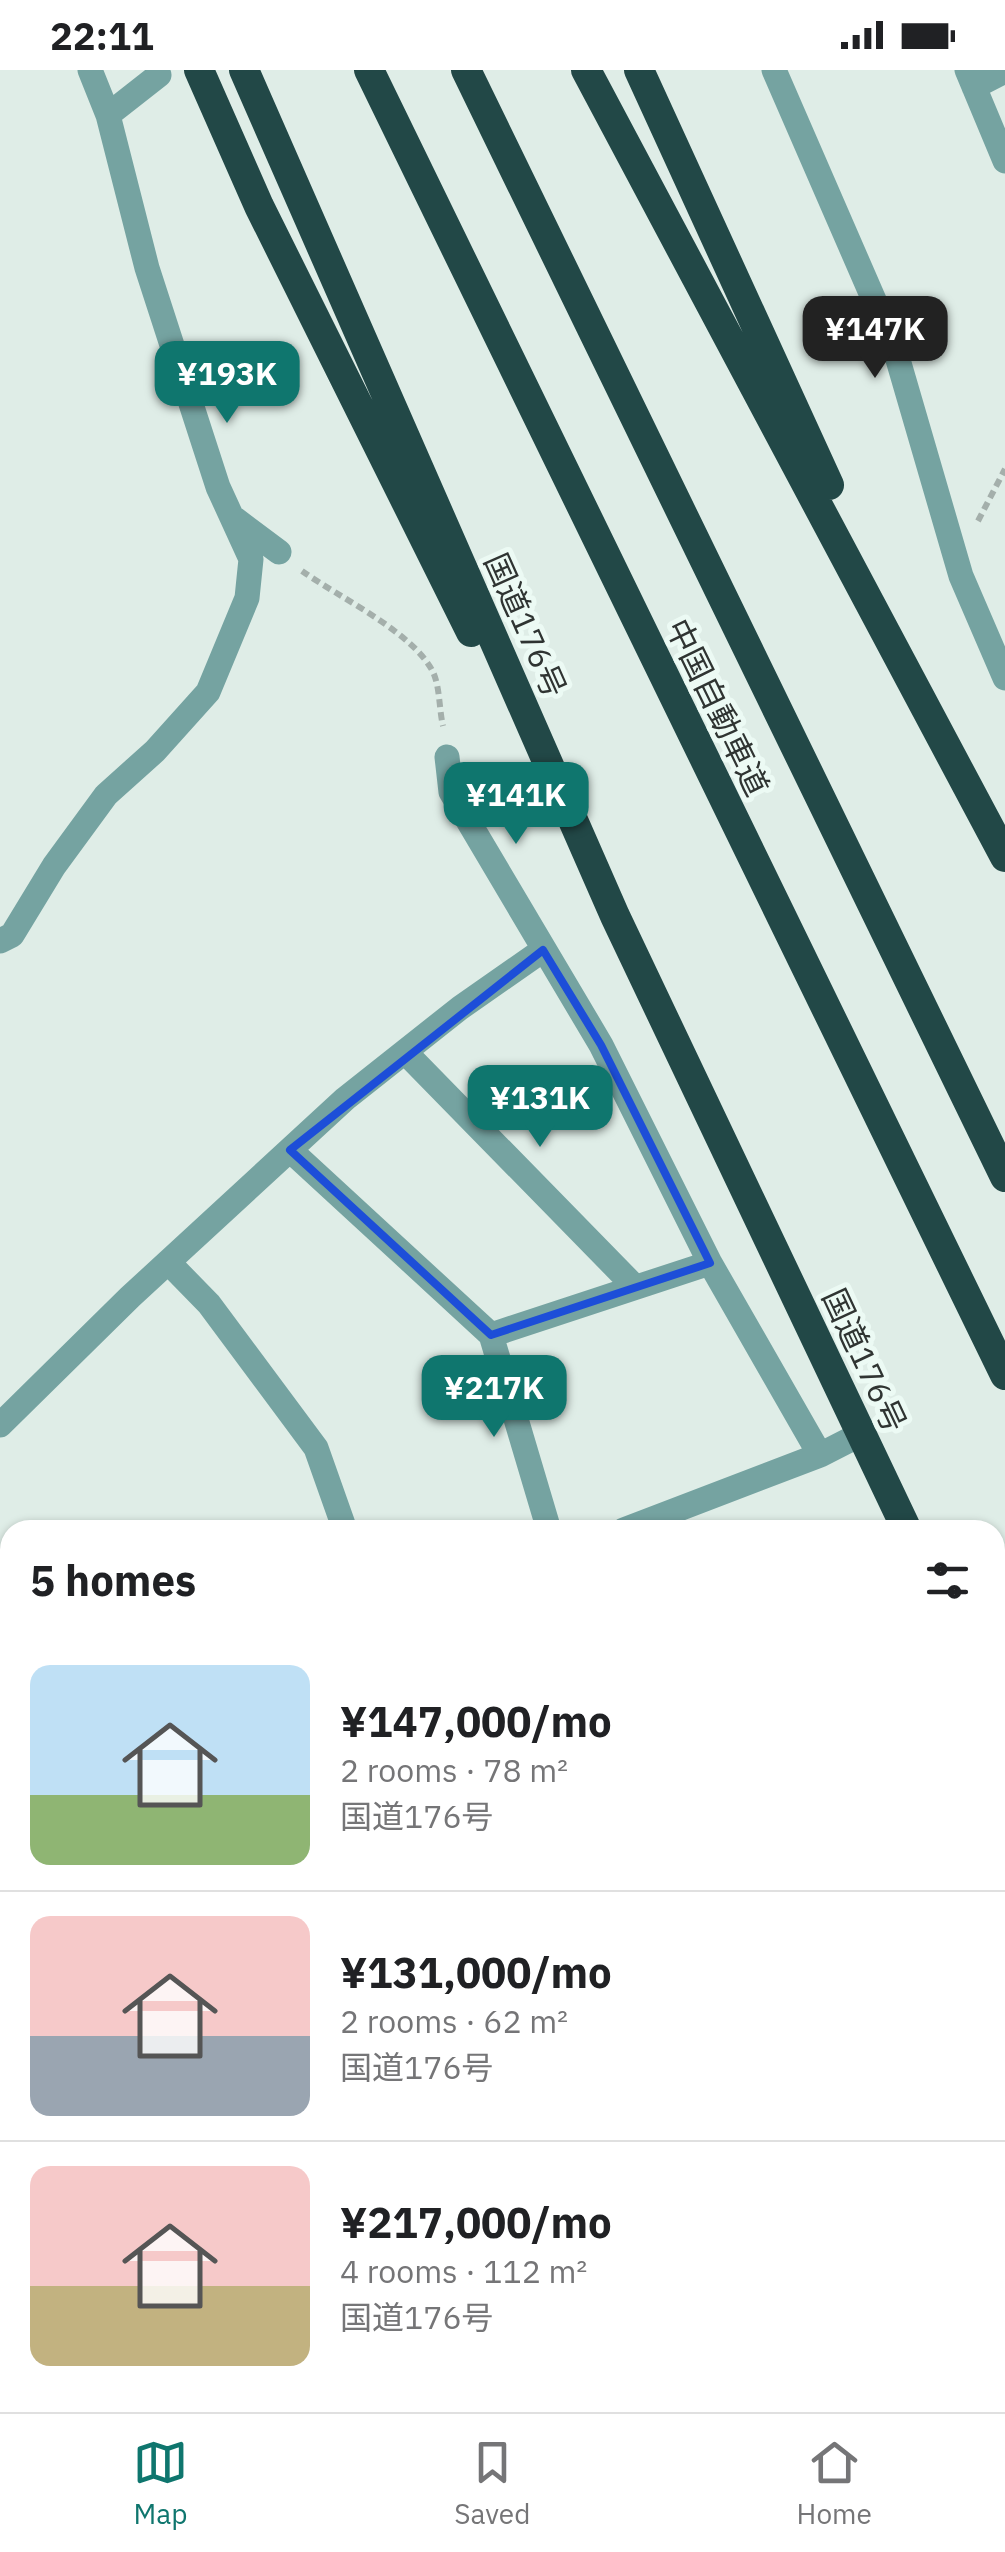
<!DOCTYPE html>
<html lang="en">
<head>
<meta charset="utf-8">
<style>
  :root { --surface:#fff; --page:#f2f2f2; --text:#202124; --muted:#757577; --line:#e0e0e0; --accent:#0f766e }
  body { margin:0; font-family:"IBM Plex Sans","Noto Sans JP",sans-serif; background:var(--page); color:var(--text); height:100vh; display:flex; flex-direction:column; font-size:38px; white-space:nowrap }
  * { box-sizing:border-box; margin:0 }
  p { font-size:32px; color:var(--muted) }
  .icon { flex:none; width:55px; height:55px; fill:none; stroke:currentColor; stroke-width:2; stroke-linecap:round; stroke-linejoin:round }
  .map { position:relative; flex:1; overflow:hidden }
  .side { position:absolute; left:0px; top:1450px; width:1005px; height:892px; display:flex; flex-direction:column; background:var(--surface); border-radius:30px 30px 0 0; box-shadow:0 2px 8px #0004 }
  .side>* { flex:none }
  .price { position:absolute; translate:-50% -85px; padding:0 22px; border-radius:20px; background:var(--accent); color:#fff; font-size:32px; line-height:65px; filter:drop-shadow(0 2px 5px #0008) }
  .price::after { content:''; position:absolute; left:50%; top:60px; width:30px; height:22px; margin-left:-15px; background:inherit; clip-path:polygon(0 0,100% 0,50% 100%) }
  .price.current { background:#222; color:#fff }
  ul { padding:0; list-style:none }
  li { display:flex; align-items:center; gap:30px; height:250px; padding:0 30px }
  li+li { border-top:2px solid var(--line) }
  li span { display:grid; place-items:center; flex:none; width:280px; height:200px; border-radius:20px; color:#555 }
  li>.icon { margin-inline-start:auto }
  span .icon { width:120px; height:120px; fill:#fffc; stroke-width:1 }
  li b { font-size:42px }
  h2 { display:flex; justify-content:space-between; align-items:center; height:120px; padding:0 30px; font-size:42px }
  .status { display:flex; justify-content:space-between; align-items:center; height:70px; padding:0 50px; background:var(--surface); direction:ltr }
  .status svg { height:28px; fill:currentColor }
  .menu { display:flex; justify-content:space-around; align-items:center; height:140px; border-top:2px solid var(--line); background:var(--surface); font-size:28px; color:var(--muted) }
  .menu a { display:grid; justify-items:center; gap:5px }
  .menu .current { color:var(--accent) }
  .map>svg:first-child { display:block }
</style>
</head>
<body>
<div class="status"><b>22:11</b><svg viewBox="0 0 49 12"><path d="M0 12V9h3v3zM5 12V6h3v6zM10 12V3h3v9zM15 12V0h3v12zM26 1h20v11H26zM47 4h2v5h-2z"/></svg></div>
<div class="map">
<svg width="1005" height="2342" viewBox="0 0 1005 2342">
  <rect width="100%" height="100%" fill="#dfede7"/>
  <path fill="#c1dc95" d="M 10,2235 L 10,2332 L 224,2332 L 226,2342 L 0,2342 L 0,2241 Z"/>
  <path fill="#3c8047" d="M 995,1905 L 1005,1923 L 1005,2088 L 995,2071 Z
    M 1005,2246 L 1005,2340 L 1002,2342 L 832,2342 L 849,2332 L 995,2332 L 995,2252 Z"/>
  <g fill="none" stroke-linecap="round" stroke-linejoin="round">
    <path stroke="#a4afab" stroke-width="6" stroke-dasharray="8 5" stroke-linecap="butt" d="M 978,451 L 1005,399
      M 302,501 C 340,528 413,562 433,602 C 440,617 439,639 443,656"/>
    <path stroke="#75a3a1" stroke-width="25" d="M 774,0 L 894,276 L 961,506 L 1005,608
      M 967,0 L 1005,91
      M 974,17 L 1005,1
      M 108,45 L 159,5
      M 235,449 L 279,482
      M 0,871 L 12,865 L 54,796 L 106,725 L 155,681 L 208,622 L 247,528 L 251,489 L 218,417 L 147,198 L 108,45 L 90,0
      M 405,982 L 635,1217
      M 290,1080 L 491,1265 L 710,1193 L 601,975 L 451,722 L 447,687
      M 168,1192 L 209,1234 L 316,1378 L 345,1460
      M 710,1193 L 820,1385 L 861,1364
      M 491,1265 L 549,1460
      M 0,1355 L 130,1227 L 345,1029 L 460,938 L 543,880
      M 624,1460 L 820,1385
      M 995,1549 L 1005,1541
      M 0,1686 L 10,1668
      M 0,1892 L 10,1888
      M 543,2332 L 549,2342
      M 420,2342 L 426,2332"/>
    <path stroke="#224847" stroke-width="30" d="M 199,0 L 259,136 L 471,562
      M 244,0 L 615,846 L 907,1460
      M 369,0 L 1005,1305
      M 466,0 L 1005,1107
      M 586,0 L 1005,787
      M 639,0 L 829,415
      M 995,1642 L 1005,1662"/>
  </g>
  <path fill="none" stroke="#1d4ed8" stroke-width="8" stroke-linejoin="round" d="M 543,880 L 601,975 L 710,1193 L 491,1265 L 290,1080 Z"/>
  <g text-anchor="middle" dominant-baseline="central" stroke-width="10" stroke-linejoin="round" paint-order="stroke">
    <g font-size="32" fill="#2f3432" stroke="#ecfaf4">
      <text transform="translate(526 555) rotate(66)">国道176号</text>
      <text transform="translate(718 637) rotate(64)">中国自動車道</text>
      <text transform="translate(865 1290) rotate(65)">国道176号</text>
    </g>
  </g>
</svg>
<b class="price current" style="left:875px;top:311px">¥147K</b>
<b class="price" style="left:227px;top:356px">¥193K</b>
<b class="price" style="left:516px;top:777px">¥141K</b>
<b class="price" style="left:540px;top:1080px">¥131K</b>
<b class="price" style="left:494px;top:1370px">¥217K</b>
<section class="side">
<h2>5 homes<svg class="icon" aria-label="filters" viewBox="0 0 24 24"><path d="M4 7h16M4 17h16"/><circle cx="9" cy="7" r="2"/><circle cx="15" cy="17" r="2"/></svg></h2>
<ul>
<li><span style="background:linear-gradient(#bfe0f5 65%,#8fb573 0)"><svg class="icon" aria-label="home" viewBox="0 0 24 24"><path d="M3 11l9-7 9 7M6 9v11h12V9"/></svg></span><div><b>¥147,000/mo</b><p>2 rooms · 78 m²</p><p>国道176号</p></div></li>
<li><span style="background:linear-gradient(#f6c9c9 60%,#9aa5b1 0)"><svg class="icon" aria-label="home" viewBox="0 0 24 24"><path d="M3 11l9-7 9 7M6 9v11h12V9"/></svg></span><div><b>¥131,000/mo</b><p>2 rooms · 62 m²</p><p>国道176号</p></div></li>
<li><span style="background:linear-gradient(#f6c9c9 60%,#c2b280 0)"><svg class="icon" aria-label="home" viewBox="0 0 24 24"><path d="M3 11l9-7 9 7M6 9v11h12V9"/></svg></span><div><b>¥217,000/mo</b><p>4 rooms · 112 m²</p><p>国道176号</p></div></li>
</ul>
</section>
</div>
<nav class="menu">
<a class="current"><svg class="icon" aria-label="map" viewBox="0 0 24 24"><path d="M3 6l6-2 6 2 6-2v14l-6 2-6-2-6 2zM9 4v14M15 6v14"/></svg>Map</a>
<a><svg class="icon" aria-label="saved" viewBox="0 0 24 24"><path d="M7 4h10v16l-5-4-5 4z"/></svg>Saved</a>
<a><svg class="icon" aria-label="home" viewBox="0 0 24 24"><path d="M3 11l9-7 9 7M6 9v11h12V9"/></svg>Home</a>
</nav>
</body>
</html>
